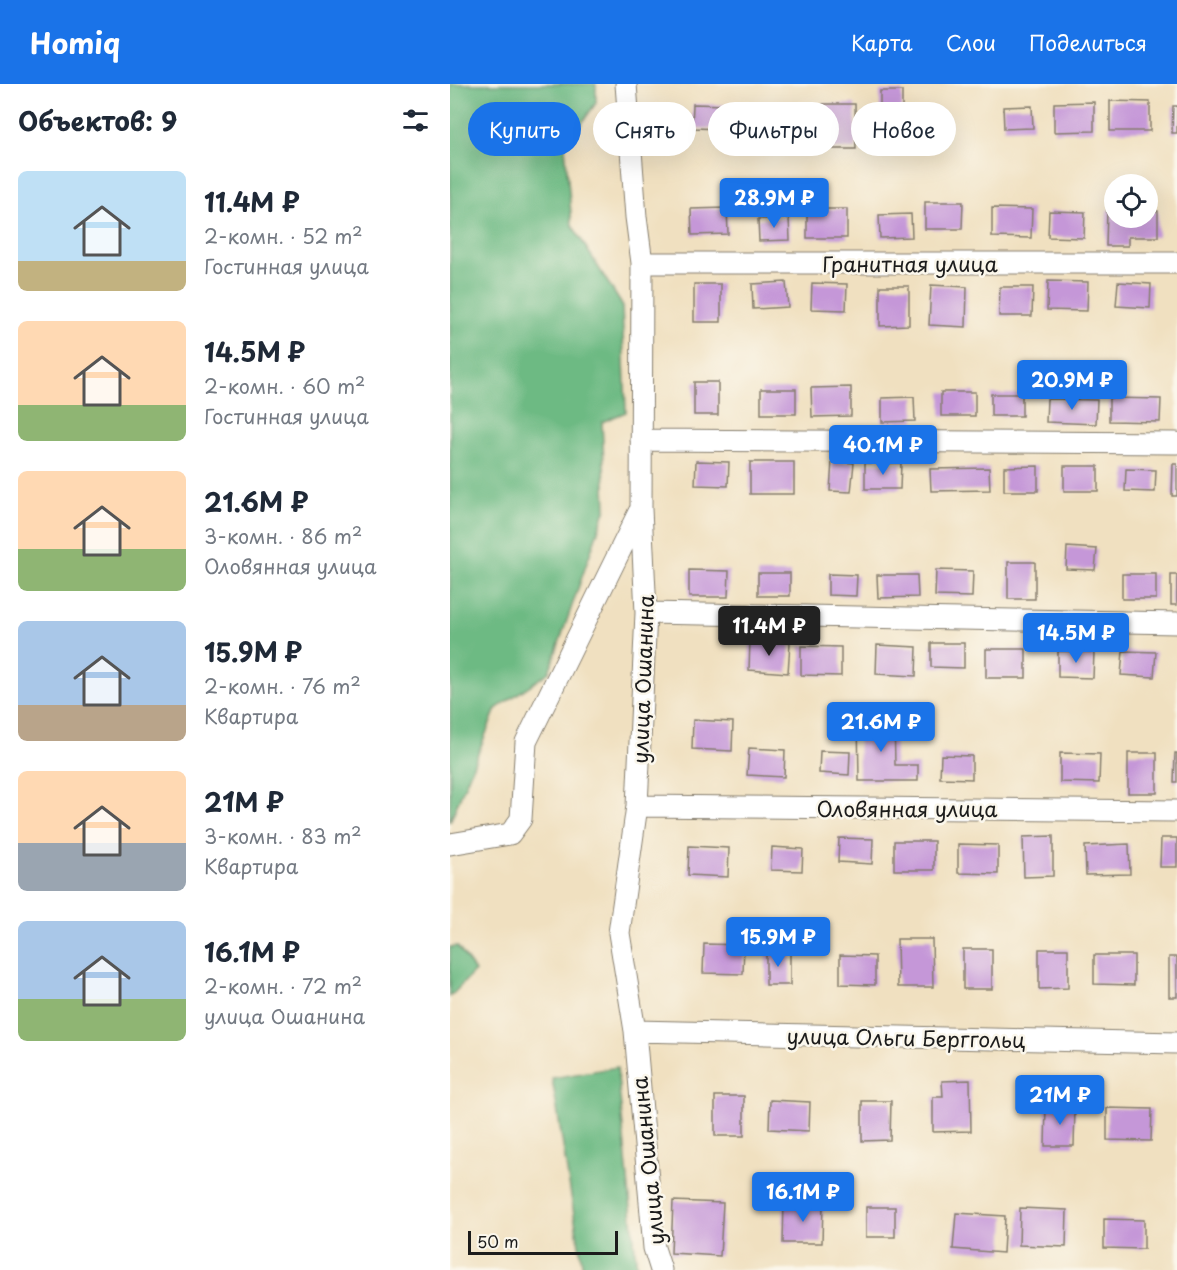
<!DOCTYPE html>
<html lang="ru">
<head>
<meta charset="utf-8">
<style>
  :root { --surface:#fff; --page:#f2f2f3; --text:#1f2937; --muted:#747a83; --accent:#1a73e8 }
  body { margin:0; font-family:"Playpen Sans",sans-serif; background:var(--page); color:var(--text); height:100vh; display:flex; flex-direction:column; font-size:22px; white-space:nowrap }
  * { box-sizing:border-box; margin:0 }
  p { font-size:20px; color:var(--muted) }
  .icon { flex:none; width:33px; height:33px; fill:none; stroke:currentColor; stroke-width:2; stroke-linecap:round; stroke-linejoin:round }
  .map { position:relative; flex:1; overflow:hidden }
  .drawer { display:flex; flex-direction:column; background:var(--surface); width:450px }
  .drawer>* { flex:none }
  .banner { position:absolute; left:18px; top:18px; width:570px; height:54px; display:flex; gap:12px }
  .tools { position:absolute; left:654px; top:90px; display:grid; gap:12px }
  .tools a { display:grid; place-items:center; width:54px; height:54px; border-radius:50%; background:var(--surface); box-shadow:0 6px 24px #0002; font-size:30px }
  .scale { position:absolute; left:18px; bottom:15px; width:150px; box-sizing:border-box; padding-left:6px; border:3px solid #1c1c1c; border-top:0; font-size:16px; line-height:21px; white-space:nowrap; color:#1c1c1c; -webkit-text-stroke:4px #fbf7ec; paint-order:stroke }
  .price { position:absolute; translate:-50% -51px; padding:0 14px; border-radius:6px; background:var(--accent); color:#fff; font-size:20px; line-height:39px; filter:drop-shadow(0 2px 3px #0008) }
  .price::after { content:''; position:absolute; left:50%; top:36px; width:18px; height:14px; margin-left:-9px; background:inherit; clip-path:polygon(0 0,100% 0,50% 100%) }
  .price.current { background:#222; color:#fff }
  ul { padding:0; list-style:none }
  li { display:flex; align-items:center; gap:18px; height:150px; padding:0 18px }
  li span { display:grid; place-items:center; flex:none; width:168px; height:120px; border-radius:9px; color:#555 }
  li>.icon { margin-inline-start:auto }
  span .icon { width:72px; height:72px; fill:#fffc; stroke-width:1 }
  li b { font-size:26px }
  h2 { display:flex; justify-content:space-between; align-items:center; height:72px; padding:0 18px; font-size:26px }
  .chip { padding:0 21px; border-radius:27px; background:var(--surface); box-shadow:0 6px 24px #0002; font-size:21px; line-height:54px }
  .chip.current { background:var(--accent); color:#fff }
  header { display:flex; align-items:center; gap:36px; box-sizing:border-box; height:84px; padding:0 30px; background:var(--accent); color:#fff }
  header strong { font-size:28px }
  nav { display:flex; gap:33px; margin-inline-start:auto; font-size:21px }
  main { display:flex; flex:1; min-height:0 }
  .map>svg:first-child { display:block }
</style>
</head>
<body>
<header>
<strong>Homiq</strong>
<nav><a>Карта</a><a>Слои</a><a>Поделиться</a></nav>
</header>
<main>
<section class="drawer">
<h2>Объектов: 9<svg class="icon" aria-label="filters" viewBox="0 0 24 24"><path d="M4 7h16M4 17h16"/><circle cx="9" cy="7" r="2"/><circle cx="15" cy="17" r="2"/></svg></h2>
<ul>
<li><span style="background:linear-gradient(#bfe0f5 75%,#c2b280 0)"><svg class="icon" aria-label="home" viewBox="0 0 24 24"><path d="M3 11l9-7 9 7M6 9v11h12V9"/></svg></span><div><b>11.4M ₽</b><p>2-комн. · 52 m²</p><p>Гостинная улица</p></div></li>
<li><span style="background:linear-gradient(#ffd9b3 70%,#8fb573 0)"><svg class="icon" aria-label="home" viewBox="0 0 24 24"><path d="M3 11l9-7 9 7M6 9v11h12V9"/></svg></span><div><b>14.5M ₽</b><p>2-комн. · 60 m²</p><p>Гостинная улица</p></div></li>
<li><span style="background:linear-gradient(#ffd9b3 65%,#8fb573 0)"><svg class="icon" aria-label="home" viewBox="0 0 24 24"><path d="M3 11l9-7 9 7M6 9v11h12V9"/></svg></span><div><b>21.6M ₽</b><p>3-комн. · 86 m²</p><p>Оловянная улица</p></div></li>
<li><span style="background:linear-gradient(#a9c7e8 70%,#b9a48a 0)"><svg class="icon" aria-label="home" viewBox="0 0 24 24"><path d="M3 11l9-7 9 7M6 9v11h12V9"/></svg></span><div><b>15.9M ₽</b><p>2-комн. · 76 m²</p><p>Квартира</p></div></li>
<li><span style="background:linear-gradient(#ffd9b3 60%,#9aa5b1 0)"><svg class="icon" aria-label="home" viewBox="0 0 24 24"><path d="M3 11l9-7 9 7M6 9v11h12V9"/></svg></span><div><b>21M ₽</b><p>3-комн. · 83 m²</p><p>Квартира</p></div></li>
<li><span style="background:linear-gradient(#a9c7e8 65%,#8fb573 0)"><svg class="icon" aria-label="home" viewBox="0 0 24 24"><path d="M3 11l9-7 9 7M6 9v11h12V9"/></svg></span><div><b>16.1M ₽</b><p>2-комн. · 72 m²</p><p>улица Ошанина</p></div></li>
</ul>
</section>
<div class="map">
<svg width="727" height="1186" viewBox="0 0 727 1186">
  <rect width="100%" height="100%" fill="#fbf7ec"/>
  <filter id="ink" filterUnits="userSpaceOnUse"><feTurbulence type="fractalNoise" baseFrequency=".0167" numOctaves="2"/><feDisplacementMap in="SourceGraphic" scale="12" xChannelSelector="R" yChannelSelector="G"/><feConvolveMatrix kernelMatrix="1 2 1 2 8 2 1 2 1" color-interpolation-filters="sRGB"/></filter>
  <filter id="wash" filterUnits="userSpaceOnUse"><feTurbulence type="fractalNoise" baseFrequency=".008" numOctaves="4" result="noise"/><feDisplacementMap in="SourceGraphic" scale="24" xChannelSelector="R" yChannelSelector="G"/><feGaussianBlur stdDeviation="1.35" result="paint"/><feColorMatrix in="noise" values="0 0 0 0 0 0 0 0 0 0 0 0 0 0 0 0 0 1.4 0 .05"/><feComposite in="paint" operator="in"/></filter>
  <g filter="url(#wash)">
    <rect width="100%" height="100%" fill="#f0e0c0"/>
    <path fill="#6dba83" stroke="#446b50" stroke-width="1.5" d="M 0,0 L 146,0 L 146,19 L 115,63 L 122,141 L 172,221 L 176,328 L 152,338 L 156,424 L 99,588 L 46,625 L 0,738 Z
      M 7,862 L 25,887 L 0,913 L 0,863 Z
      M 167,983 L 187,1186 L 133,1186 L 102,994 Z"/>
    <g id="blocks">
      <path fill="#c597d8" d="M 430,7 L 452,7 L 452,37 L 430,37 Z
        M 660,17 L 700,18 L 700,47 L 660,47 Z
        M 644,18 L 644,47 L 604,48 L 604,19 Z
        M 243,20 L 276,21 L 275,45 L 242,44 Z
        M 312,20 L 346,22 L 345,46 L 312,45 Z
        M 373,20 L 405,20 L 406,65 L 373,65 Z
        M 582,22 L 583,44 L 554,45 L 553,23 Z
        M 723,22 L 727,22 L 727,49 L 722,49 Z
        M 475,118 L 513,118 L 512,145 L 475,145 Z
        M 277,124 L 278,150 L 242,151 L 241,125 Z
        M 542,124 L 582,125 L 581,154 L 542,153 Z
        M 357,125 L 397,125 L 397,154 L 357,154 Z
        M 657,126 L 664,126 L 664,134 L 698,134 L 698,127 L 708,127 L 708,153 L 678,153 L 678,162 L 656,162 Z
        M 599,127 L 635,128 L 634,154 L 598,153 Z
        M 461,130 L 462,153 L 430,154 L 429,131 Z
        M 339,134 L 340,156 L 309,157 L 308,135 Z
        M 598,197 L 638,198 L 637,227 L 597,226 Z
        M 336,198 L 338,223 L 303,225 L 302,200 Z
        M 668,198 L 701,200 L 700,224 L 666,222 Z
        M 362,199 L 397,200 L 396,226 L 361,225 Z
        M 244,200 L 271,200 L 271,238 L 244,238 Z
        M 481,201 L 517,203 L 516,243 L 479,241 Z
        M 430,202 L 459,202 L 459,241 L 430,242 Z
        M 550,203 L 583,203 L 582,232 L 549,232 Z
        M 244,298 L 268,298 L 268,331 L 244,331 Z
        M 401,303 L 401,332 L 362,333 L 361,304 Z
        M 311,305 L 346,305 L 346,330 L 311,330 Z
        M 491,308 L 525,308 L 525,332 L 491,332 Z
        M 541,310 L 572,310 L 572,332 L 541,332 Z
        M 464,313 L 465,337 L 432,338 L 432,314 Z
        M 659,314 L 711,315 L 710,338 L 659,337 Z
        M 597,315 L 647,316 L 646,340 L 596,338 Z
        M 246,377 L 279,378 L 278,402 L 245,401 Z
        M 382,377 L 404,379 L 401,408 L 380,407 Z
        M 300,378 L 344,378 L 344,410 L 300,410 Z
        M 415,379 L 451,379 L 450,405 L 415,405 Z
        M 723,380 L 727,380 L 727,412 L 722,412 Z
        M 588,382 L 588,407 L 554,407 L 554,383 Z
        M 614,382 L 648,382 L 648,407 L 614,407 Z
        M 539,384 L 540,406 L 481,407 L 480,385 Z
        M 676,385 L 706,386 L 705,408 L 675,407 Z
        M 617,463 L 647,465 L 645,486 L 616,485 Z
        M 558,478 L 585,478 L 585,515 L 558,515 Z
        M 239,486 L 279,487 L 278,513 L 239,513 Z
        M 486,486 L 523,487 L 522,513 L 485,512 Z
        M 308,489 L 340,489 L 340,512 L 308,512 Z
        M 378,490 L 407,491 L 406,512 L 378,511 Z
        M 672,490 L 706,490 L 706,515 L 672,515 Z
        M 427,491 L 467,491 L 468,513 L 428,514 Z
        M 721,491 L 727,491 L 727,521 L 721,521 Z
        M 300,558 L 340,559 L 338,589 L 299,586 Z
        M 481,559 L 514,559 L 514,584 L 481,583 Z
        M 427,561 L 467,563 L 466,592 L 426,590 Z
        M 351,562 L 391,563 L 391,592 L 351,591 Z
        M 536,565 L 576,565 L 576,594 L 536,594 Z
        M 608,567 L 644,568 L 643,594 L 608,593 Z
        M 673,567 L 706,568 L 704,593 L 671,591 Z
        M 408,634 L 444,634 L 445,681 L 468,681 L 468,697 L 409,697 Z
        M 243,636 L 283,638 L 282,667 L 242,665 Z
        M 299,664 L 335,666 L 334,693 L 297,691 Z
        M 370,667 L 400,668 L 399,691 L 369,689 Z
        M 610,669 L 650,670 L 649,699 L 610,698 Z
        M 678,669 L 707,669 L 707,709 L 678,709 Z
        M 725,669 L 727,669 L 727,698 L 724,698 Z
        M 491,671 L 522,672 L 522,695 L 490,694 Z
        M 603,752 L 603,792 L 574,793 L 573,753 Z
        M 389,754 L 423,755 L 422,780 L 388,778 Z
        M 711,754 L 727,754 L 727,783 L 710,783 Z
        M 444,757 L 484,757 L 484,786 L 444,786 Z
        M 508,760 L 548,761 L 548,790 L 508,789 Z
        M 679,760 L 680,790 L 636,791 L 635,762 Z
        M 239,762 L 279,764 L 278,793 L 238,791 Z
        M 322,763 L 353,765 L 352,787 L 321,786 Z
        M 447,855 L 482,855 L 483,903 L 448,903 Z
        M 254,860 L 294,861 L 293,890 L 253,889 Z
        M 513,865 L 542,865 L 542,905 L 513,905 Z
        M 589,865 L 618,865 L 618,904 L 589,905 Z
        M 340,867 L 340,901 L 316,901 L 316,868 Z
        M 390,871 L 425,872 L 425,901 L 390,900 Z
        M 644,871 L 684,871 L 684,901 L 644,900 Z
        M 719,873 L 727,873 L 727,913 L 719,913 Z
        M 520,996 L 521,1047 L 483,1048 L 483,1013 L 493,1013 L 492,997 Z
        M 265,1012 L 294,1012 L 294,1052 L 265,1052 Z
        M 320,1016 L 360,1018 L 359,1047 L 319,1045 Z
        M 412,1017 L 441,1017 L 440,1056 L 412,1057 Z
        M 596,1022 L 625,1023 L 624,1062 L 595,1062 Z
        M 657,1024 L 702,1025 L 701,1057 L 657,1056 Z
        M 223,1117 L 273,1119 L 270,1172 L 221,1169 Z
        M 334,1119 L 373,1119 L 372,1159 L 333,1159 Z
        M 416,1123 L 445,1123 L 445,1153 L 416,1153 Z
        M 570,1124 L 617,1126 L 616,1163 L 569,1161 Z
        M 506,1129 L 555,1132 L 553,1169 L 503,1165 Z
        M 654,1135 L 694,1136 L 694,1165 L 654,1164 Z"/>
    </g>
  </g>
  <g filter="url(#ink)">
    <use href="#blocks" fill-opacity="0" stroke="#867e6e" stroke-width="1.5"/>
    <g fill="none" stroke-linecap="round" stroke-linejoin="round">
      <g stroke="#867e6e" stroke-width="23">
        <path id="minor" d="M 176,0 L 186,133 L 192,179 L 191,425 L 196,529 L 187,722 L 169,849 L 185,947 L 204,1164 L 211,1186
          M 192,179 L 727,179
          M 191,356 L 727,359
          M 196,529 L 727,539
          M 187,722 L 727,727
          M 0,760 L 60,750 L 71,735 L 76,658 L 189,428
          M 185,947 L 727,959"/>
      </g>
      <use href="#minor" stroke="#fff" stroke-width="21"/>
    </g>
  </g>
  <g text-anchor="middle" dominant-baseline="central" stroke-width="5" stroke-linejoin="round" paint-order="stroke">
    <g font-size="21" fill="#1c1c1c" stroke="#fbf7ec">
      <text x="460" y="179">Гранитная улица</text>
      <text transform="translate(192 595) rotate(-88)">улица Ошанина</text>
      <text x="457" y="724">Оловянная улица</text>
      <text transform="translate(456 953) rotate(1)">улица Ольги Берггольц</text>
      <text transform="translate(197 1077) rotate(-96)">улица Ошанина</text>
    </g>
  </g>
</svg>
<div class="tools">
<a><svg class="icon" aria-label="locate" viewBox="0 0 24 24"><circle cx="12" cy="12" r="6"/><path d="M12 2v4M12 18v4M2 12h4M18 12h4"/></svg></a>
</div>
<div class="scale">50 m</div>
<b class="price" style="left:324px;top:145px">28.9M ₽</b>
<b class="price" style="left:622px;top:327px">20.9M ₽</b>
<b class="price" style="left:433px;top:392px">40.1M ₽</b>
<b class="price current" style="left:319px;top:573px">11.4M ₽</b>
<b class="price" style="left:626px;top:580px">14.5M ₽</b>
<b class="price" style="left:431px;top:669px">21.6M ₽</b>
<b class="price" style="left:328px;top:884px">15.9M ₽</b>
<b class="price" style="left:610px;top:1042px">21M ₽</b>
<b class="price" style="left:353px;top:1139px">16.1M ₽</b>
<div class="banner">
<a class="chip current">Купить</a>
<a class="chip">Снять</a>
<a class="chip">Фильтры</a>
<a class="chip">Новое</a>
</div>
</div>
</main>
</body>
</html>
